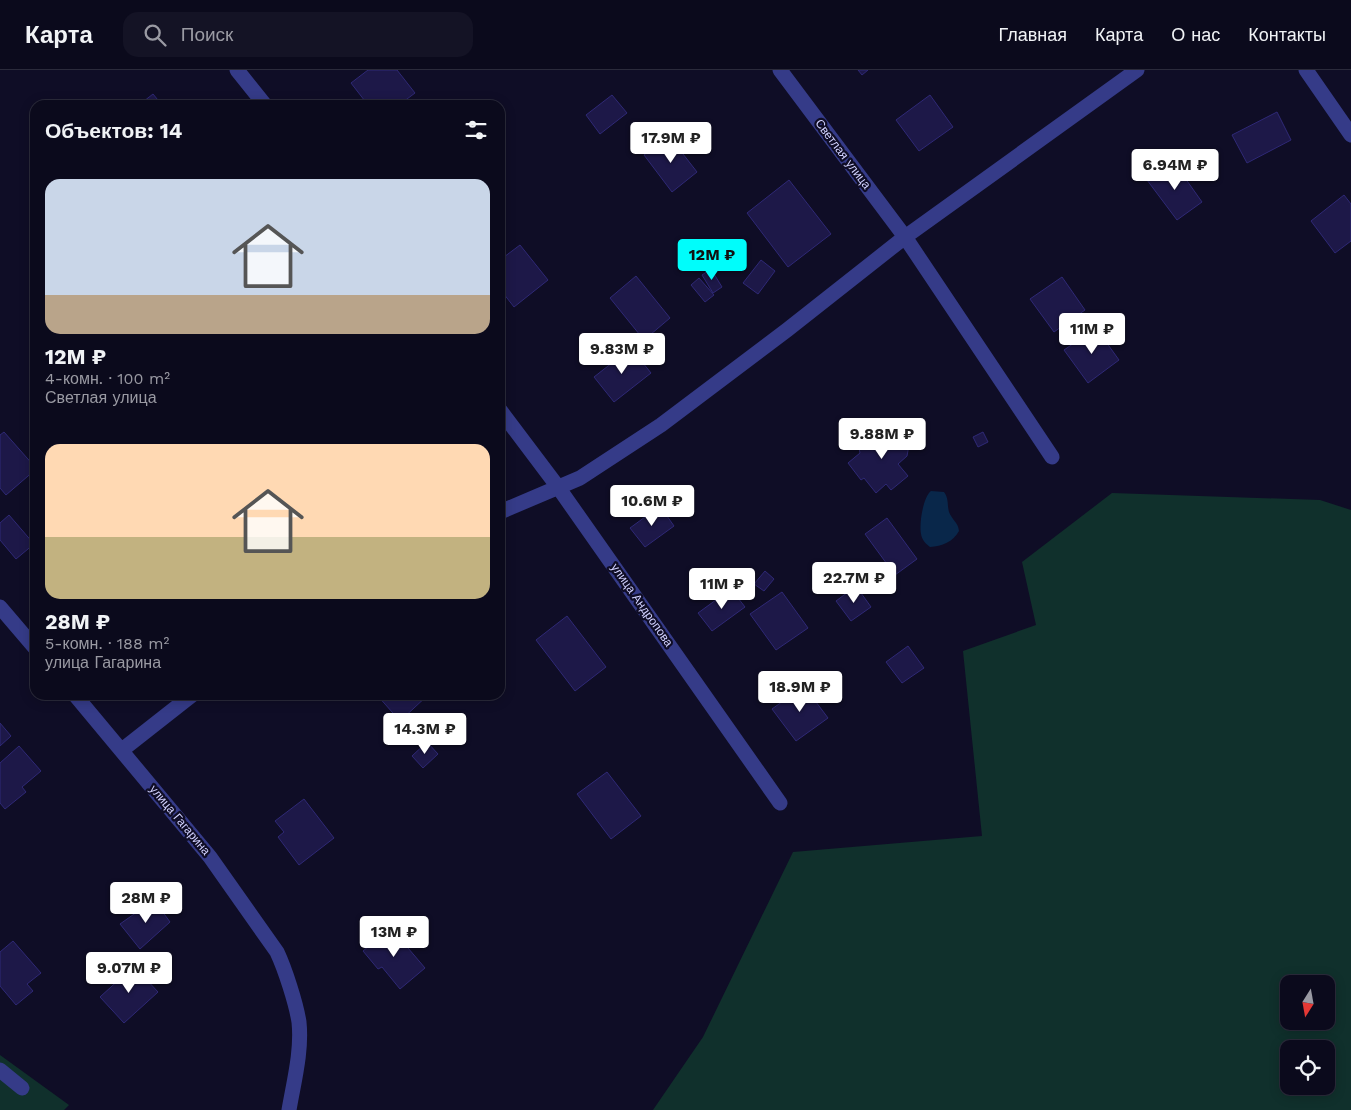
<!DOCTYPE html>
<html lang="ru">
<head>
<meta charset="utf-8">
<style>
  :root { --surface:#0b0a1c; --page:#141325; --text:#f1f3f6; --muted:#9a9aa3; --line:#2b2b3b; --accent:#00fdfb }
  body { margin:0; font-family:"Work Sans",sans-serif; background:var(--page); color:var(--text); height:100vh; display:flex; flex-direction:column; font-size:19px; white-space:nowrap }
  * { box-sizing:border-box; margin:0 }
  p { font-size:16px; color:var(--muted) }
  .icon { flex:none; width:28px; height:28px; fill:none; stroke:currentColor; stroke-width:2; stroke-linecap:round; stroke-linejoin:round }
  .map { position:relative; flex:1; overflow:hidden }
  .details { position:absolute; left:30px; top:30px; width:475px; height:600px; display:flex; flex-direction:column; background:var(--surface); border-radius:15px; box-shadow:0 2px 12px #0003,0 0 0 1px var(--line) }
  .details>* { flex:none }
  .needle { width:32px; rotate:191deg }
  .tools { position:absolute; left:1280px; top:905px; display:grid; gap:10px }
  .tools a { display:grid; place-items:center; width:55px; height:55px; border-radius:10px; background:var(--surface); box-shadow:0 2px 12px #0003,0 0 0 1px var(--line); font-size:25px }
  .price { position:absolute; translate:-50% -42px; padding:0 11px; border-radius:5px; background:#fff; color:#222; font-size:16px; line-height:32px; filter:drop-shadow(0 1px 2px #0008) }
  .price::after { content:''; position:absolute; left:50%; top:30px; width:15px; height:11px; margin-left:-8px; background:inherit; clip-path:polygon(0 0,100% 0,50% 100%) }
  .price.selected { background:var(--accent); color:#111 }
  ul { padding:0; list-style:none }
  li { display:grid; align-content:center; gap:10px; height:265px; padding:0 15px }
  li span { display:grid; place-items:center; height:155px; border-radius:15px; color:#555 }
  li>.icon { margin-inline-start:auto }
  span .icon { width:90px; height:90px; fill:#fffc; stroke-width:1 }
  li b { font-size:21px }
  h2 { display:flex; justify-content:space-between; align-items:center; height:60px; padding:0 15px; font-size:21px }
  header { display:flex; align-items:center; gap:30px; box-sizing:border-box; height:70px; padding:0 25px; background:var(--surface); border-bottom:1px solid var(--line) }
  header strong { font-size:24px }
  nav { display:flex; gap:28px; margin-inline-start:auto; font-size:18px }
  .search { width:350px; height:45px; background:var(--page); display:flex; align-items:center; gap:12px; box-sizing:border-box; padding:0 18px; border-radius:15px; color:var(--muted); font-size:19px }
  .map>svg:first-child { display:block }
</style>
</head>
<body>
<header>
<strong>Карта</strong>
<div class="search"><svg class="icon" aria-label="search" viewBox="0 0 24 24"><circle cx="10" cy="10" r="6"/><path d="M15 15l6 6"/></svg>Поиск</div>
<nav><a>Главная</a><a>Карта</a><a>О нас</a><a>Контакты</a></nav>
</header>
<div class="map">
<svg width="1351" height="1040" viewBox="0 0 1351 1040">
  <rect width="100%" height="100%" fill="#0f0d26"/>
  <path fill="#10302c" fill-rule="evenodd" d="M 1112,423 L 1320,430 L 1351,440 L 1351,1040 L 653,1040 L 703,967 L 793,782 L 982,766 L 963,581 L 1036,555 L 1022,492 ZM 1289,914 L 1326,914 L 1326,951 L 1289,951 ZM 1289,979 L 1326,979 L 1326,1016 L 1289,1016 Z
    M 0,985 L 69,1035 L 64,1040 L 0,1040 Z"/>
  <path fill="#09274a" d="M 931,421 L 944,422 C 949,429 947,434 949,442 C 952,450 958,452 959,461 C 953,472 942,476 930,477 C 926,474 922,470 921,464 C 919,454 923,427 931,421 Z"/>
  <path fill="#1d1848" stroke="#2f2976" d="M 368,0 L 397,0 L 415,23 L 399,35 L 368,35 L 351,13 Z
    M 858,0 L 868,0 L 862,5 Z
    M 153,24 L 162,35 L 139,35 Z
    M 612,25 L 627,43 L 600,64 L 586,45 Z
    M 930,25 L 953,57 L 919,81 L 896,50 Z
    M 1277,42 L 1291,70 L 1247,93 L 1232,65 Z
    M 669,66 L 697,102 L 672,122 L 644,85 Z
    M 1173,91 L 1202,132 L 1177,150 L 1147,110 Z
    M 789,110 L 831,164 L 788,197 L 747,143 Z
    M 1344,125 L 1351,134 L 1351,171 L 1335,183 L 1311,151 Z
    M 520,175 L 548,210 L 514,237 L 500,219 L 500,190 Z
    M 761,190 L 775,201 L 758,224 L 743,213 Z
    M 711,199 L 722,217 L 713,223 L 702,205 Z
    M 636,206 L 670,248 L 644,270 L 610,228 Z
    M 1062,207 L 1085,240 L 1054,262 L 1030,229 Z
    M 699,208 L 714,225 L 705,232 L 691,215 Z
    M 1096,258 L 1119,290 L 1088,313 L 1064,280 Z
    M 631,278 L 651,303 L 614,332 L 594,307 Z
    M 892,354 L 909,375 L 907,386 L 898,394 L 908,406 L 891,420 L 886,414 L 876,423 L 864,408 L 861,410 L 848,393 L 860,383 L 859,378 Z
    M 4,362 L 35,397 L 35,400 L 6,425 L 0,418 L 0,365 Z
    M 983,362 L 988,372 L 978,377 L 973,367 Z
    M 660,436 L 674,456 L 645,477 L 630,458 Z
    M 9,445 L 34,474 L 16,489 L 0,470 L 0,453 Z
    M 887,448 L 917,489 L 895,505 L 865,464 Z
    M 765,501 L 774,509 L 764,521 L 754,514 Z
    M 856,516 L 871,537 L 851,551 L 836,531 Z
    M 731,519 L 745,537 L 712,561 L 698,543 Z
    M 500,520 L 505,539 L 500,540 Z
    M 782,522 L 808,558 L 776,580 L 750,544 Z
    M 567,546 L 606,597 L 575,621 L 536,570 Z
    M 908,576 L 924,598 L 902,613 L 886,592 Z
    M 804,616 L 828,648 L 796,671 L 772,639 Z
    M 377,625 L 428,625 L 400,651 Z
    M 0,653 L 11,666 L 0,676 Z
    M 427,672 L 438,684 L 423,698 L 412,686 Z
    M 19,676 L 41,701 L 22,717 L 26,722 L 5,739 L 0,733 L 0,693 Z
    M 607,702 L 641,746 L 611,769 L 577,724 Z
    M 304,729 L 334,768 L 299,795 L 278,767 L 284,762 L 275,751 Z
    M 154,830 L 170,852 L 140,879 L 120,854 Z
    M 391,858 L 425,898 L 400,919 L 382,897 L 378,899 L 363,881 Z
    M 13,871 L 41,903 L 27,914 L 33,921 L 16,935 L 0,916 L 0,882 Z
    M 134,896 L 158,922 L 124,953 L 100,927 Z"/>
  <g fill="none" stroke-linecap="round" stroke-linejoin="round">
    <path stroke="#353b88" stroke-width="15" d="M 237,0 L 265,35
      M 780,0 L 905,167 L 1052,387
      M 1306,0 L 1351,65
      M 500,340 L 558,417 L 780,733
      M 500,442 L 580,408 L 661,355 L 787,260 L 905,167 L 1137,0
      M 0,537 L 35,578
      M 75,625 L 210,787 L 277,882 C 285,899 296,933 299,952 C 302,981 294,1011 289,1040
      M 122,680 L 192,625
      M 0,1000 L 22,1018"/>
  </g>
  <g text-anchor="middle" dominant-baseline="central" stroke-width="4.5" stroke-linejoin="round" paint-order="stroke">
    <g font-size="12" fill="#d2d2ff" stroke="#0f0d26">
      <text transform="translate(843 84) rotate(53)">Светлая улица</text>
      <text transform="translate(642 535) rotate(55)">улица Андропова</text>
      <text transform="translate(180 750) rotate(50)">улица Гагарина</text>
    </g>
  </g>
</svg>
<div class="tools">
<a><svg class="needle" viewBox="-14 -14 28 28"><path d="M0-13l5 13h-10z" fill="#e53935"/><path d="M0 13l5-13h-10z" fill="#9a9aa3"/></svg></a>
<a><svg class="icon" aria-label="locate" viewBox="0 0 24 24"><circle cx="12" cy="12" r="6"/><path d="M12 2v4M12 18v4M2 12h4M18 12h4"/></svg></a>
</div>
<b class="price" style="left:671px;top:94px">17.9M ₽</b>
<b class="price" style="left:1175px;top:121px">6.94M ₽</b>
<b class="price selected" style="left:712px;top:211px">12M ₽</b>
<b class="price" style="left:1092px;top:285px">11M ₽</b>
<b class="price" style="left:622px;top:305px">9.83M ₽</b>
<b class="price" style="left:882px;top:390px">9.88M ₽</b>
<b class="price" style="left:652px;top:457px">10.6M ₽</b>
<b class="price" style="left:854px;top:534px">22.7M ₽</b>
<b class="price" style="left:722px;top:540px">11M ₽</b>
<b class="price" style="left:800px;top:643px">18.9M ₽</b>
<b class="price" style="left:425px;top:685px">14.3M ₽</b>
<b class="price" style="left:146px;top:854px">28M ₽</b>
<b class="price" style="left:394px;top:888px">13M ₽</b>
<b class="price" style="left:129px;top:924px">9.07M ₽</b>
<section class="details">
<h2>Объектов: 14<svg class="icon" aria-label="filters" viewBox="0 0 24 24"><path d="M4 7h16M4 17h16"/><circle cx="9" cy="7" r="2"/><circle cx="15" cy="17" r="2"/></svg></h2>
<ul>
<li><span style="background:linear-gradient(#c9d6e8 75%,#b9a48a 0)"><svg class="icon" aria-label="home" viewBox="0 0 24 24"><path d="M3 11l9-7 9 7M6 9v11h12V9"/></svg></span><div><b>12M ₽</b><p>4-комн. · 100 m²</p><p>Светлая улица</p></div></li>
<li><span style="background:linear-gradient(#ffd9b3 60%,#c2b280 0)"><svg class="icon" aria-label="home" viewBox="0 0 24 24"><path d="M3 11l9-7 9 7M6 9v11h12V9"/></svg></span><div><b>28M ₽</b><p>5-комн. · 188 m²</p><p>улица Гагарина</p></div></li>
</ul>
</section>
</div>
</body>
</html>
